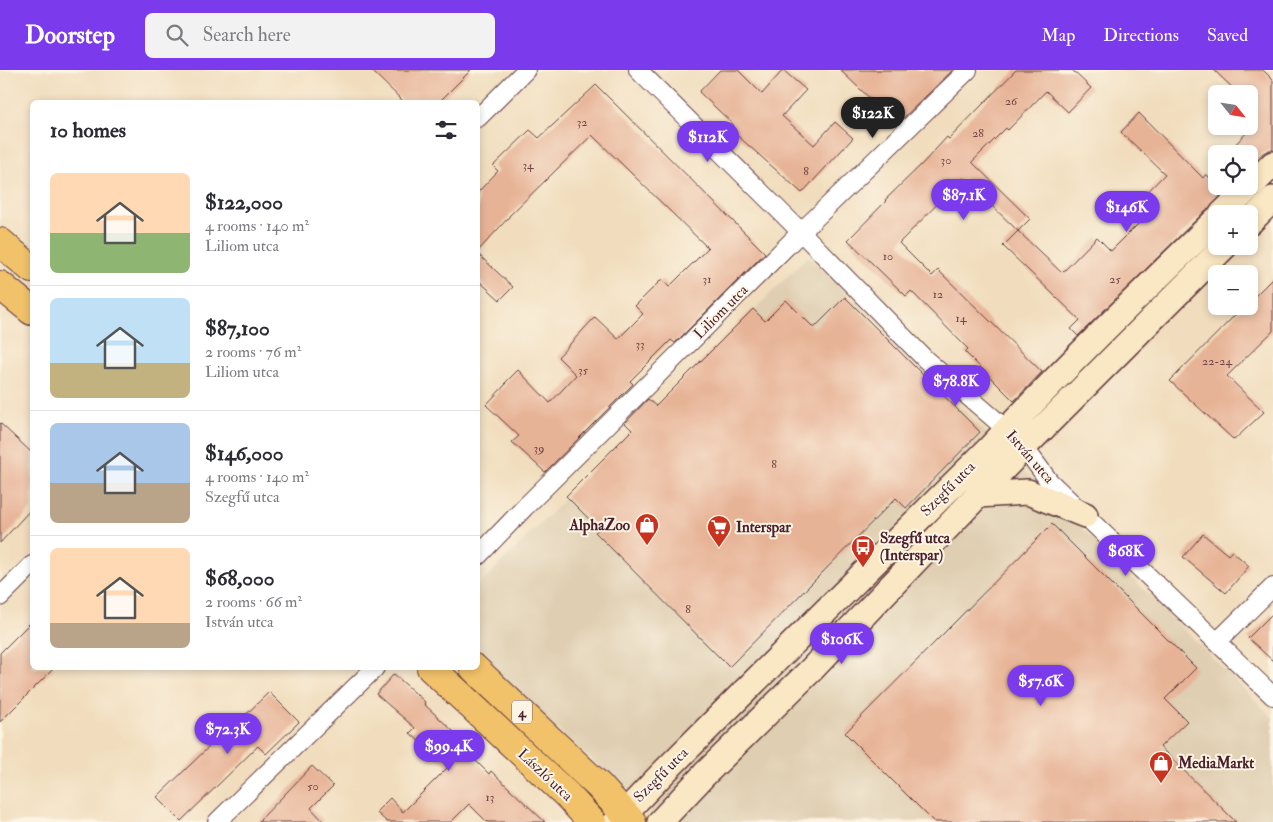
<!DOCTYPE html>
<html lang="en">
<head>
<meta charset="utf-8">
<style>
  :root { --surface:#fff; --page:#f2f2f3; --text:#2b2b33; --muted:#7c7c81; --line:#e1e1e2; --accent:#7c3aed }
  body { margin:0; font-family:"IM FELL Double Pica",serif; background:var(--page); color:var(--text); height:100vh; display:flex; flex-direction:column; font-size:19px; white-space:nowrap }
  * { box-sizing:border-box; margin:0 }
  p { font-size:16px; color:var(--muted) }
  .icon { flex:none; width:28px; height:28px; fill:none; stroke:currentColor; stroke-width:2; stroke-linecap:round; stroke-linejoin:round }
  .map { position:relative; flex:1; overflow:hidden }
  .details { position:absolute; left:30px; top:30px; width:450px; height:570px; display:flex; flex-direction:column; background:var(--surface); border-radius:8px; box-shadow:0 2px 8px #0003 }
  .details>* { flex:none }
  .needle { width:32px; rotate:120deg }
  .controls { position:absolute; left:1208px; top:15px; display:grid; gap:10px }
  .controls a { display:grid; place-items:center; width:50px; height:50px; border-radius:8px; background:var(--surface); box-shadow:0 2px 8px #0003; font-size:25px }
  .price { position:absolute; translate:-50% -42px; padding:0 11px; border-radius:18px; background:var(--accent); color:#fff; font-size:16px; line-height:32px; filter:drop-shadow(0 1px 2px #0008) }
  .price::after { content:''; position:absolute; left:50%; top:30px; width:15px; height:11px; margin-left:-8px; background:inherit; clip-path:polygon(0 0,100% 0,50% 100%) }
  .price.active { background:#222; color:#fff }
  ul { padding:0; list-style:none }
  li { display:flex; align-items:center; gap:15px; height:125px; padding:0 20px }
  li+li { border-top:1px solid var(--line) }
  li span { display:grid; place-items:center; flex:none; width:140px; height:100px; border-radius:8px; color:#555 }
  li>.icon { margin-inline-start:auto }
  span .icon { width:60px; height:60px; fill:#fffc; stroke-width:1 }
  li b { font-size:21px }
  h2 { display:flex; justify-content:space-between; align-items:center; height:60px; padding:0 20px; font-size:21px }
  header { display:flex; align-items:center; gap:30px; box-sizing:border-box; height:70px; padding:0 25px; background:var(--accent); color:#fff }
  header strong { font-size:24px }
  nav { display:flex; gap:28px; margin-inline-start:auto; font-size:18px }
  .search { width:350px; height:45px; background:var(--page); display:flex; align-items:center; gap:12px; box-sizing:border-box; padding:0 18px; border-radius:8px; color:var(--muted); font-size:19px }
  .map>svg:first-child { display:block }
</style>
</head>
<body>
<header>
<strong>Doorstep</strong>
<div class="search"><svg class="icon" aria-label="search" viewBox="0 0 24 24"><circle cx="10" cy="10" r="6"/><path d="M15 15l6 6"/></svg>Search here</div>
<nav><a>Map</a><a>Directions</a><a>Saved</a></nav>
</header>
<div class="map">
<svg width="1273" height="752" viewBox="0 0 1273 752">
  <rect width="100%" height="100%" fill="#fcf5e5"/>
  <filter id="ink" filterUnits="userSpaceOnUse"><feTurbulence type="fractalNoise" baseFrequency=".02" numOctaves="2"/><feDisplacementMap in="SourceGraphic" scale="10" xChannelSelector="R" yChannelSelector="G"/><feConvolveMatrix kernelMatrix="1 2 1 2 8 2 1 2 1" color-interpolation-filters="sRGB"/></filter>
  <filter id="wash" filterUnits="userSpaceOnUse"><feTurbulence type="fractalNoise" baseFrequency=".0096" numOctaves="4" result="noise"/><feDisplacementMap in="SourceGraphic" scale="20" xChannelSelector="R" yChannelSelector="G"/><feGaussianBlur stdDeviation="1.12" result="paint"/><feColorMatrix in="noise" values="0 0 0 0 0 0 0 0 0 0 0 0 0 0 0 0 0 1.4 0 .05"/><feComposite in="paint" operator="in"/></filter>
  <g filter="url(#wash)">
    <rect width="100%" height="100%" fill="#f1ddbd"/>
    <path fill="#dfceb1" d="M 808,186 L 1273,648 L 1273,752 L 661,752 L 633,726 L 478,590 L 478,516 Z"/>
    <g id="blocks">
      <path fill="#e7b396" d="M 371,0 L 471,0 L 439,32 L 404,32 Z
        M 720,0 L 738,0 L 762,24 L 783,0 L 806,20 L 782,46 L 814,75 L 835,52 L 853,68 L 802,123 L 730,59 L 734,55 L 699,22 Z
        M 840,0 L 953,0 L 897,54 Z
        M 1016,0 L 1072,0 L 1091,18 L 1068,42 L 1046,21 L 1008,60 L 1006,58 L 972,92 L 1030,149 L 1018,161 L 963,108 L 899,173 L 932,206 L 938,200 L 1042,302 L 1014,331 L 965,282 L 968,279 L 911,221 L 906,226 L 848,170 L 886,131 L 885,130 L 923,93 L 947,67 L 949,69 Z
        M 1214,0 L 1263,0 L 1273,10 L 1273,80 L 1269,80 L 1263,83 L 1249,98 L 1249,84 L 1226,84 L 1255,54 L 1249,49 L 1249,24 L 1239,24 Z
        M 596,15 L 765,183 L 675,273 L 671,270 L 630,311 L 633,314 L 545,402 L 512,372 L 519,366 L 486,335 L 506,314 L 505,313 L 518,300 L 550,333 L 576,305 L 558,287 L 595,247 L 618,269 L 643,244 L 635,236 L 662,209 L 669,217 L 708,178 L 592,65 L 509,146 L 509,147 L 478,181 L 478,122 L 498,101 L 493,96 L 530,60 L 539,68 Z
        M 1139,43 L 1203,108 L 1206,104 L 1216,114 L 1216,116 L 1219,116 L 1225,121 L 1210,138 L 1206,140 L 1078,266 L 1071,259 L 1080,250 L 1003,176 L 1018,161 L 1062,203 L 1097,167 L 1111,181 L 1139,153 L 1128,142 L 1165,104 L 1121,62 Z
        M 478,184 L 513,217 L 500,230 L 478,210 Z
        M 1273,208 L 1273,261 L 1227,306 L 1264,342 L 1234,370 L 1170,311 L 1244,236 L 1249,236 L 1249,232 Z
        M 845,227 L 980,362 L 906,438 L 896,428 L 729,597 L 595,462 L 599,459 L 566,426 L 632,360 L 625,353 L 648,329 L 656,336 L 753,239 L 765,251 L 786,230 L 814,258 Z
        M 0,353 L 32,383 L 32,438 L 0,473 Z
        M 1052,454 L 1196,598 L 1165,629 L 1187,651 L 1160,677 L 1236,752 L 934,752 L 845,663 Z
        M 1203,464 L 1228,485 L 1232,481 L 1249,496 L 1226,523 L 1183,487 Z
        M 1273,543 L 1273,591 L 1248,568 Z
        M 32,551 L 32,598 L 54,598 L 0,652 L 0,583 Z
        M 394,604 L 425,632 L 424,634 L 454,662 L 451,666 L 489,704 L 491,701 L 545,752 L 487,752 L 469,734 L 451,752 L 387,752 L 376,742 L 390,728 L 403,742 L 448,697 L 410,663 L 415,658 L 376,624 Z
        M 269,622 L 299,652 L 266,684 L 258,676 L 181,751 L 157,727 L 218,668 L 220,670 Z
        M 312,696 L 333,716 L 311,738 L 324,752 L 258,752 Z"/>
    </g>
  </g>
  <g filter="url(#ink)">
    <use href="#blocks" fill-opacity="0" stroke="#633c41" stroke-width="1"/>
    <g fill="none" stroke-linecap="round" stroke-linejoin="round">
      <g stroke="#633c41" stroke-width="20">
        <path id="street" d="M 638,0 L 801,162 L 926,290 L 1007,360 L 1024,377 L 1049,411 L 1273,626
          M 478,48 L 526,0
          M 478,486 L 525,437 L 801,162 L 968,0
          M 0,527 L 32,495
          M 1217,572 L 1273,517
          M 217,752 L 375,598"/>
      </g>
      <g stroke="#633c41" stroke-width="28">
        <path id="secondary" d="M 1222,144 L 1273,94
          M 1249,153 L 1273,129
          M 978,425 L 1028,422 L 1085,445
          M 616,752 L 663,703 L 745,621 L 989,379 C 1062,300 1139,225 1216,150
          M 660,752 L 705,704 L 811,600 L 1024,377 L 1225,176"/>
      </g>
      <g stroke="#633c41" stroke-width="30">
        <path id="primary" d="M 0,172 L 32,199
          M 0,215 L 32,241
          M 431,598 L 567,725 L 592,752
          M 474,598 L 599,716 L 632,752"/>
      </g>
      <use href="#street" stroke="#fff" stroke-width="18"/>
      <use href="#secondary" stroke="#fae7c3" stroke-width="25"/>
      <use href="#primary" stroke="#f2c26a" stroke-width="28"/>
    </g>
  </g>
  <defs>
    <g id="shop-pin" transform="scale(1.25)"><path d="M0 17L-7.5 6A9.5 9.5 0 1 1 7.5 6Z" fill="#c8321e" stroke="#fcf5e5"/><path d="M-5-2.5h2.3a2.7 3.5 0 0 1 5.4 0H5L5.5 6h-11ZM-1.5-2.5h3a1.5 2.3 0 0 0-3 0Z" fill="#fff"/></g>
    <g id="supermarket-pin" transform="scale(1.25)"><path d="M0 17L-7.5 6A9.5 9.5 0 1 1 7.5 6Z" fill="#c8321e" stroke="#fcf5e5"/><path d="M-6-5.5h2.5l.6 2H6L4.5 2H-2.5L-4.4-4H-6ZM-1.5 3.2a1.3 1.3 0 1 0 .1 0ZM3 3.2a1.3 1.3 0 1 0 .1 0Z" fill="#fff"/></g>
    <g id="bus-pin" transform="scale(1.25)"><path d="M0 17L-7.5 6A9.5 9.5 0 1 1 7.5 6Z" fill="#c8321e" stroke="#fcf5e5"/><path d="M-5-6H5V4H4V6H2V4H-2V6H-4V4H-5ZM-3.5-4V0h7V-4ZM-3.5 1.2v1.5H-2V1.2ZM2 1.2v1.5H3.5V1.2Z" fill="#fff"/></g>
  </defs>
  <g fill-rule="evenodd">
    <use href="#shop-pin" x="647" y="455"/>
    <use href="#supermarket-pin" x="719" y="457"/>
    <use href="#bus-pin" x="863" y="477"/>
    <use href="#shop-pin" x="1161" y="693"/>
  </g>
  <g text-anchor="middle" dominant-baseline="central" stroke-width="4" stroke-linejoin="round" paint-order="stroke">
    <g font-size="12" fill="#714446">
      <text x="1011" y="31">26</text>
      <text x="582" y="52">32</text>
      <text x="978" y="63">28</text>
      <text x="946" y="90">30</text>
      <text x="528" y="95">34</text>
      <text x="806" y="101">8</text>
      <text x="888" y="186">10</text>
      <text x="707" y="209">31</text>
      <text x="1115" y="209">25</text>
      <text x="938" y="224">12</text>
      <text x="961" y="248">14</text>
      <text x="640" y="274">33</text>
      <text x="1217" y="291">22-24</text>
      <text x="583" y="300">35</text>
      <text x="539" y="378">39</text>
      <text x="774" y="394">8</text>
      <text x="688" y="539">8</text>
      <text x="313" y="716">50</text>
      <text x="490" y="727">13</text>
    </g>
    <rect fill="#fcf5e5" stroke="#7f5f63" stroke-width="1" x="512" y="630.5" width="20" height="23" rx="4"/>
    <g font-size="14" font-weight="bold" fill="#4a1f2b">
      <text x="522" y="642">4</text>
    </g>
    <g font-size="15" fill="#4a1f2b" stroke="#fcf5e5">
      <text transform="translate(721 242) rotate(-45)">Liliom utca</text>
      <text transform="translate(1030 387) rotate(49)">István utca</text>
      <text transform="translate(948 419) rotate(-45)">Szegfű utca</text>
      <text transform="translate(545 705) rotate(43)">László utca</text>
      <text transform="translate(661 705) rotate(-45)">Szegfű utca</text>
    </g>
    <g font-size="15" font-weight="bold" fill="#4a1f2b" stroke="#fcf5e5" text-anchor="start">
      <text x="630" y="455" text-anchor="end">AlphaZoo</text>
      <text x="736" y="457">Interspar</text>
      <text x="880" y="468">Szegfű utca<tspan x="880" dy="17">(Interspar)</tspan></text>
      <text x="1178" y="693">MediaMarkt</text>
    </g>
  </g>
</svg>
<div class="controls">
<a><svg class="needle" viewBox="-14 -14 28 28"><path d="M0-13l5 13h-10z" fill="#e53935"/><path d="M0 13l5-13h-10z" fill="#7c7c81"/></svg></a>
<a><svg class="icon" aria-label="locate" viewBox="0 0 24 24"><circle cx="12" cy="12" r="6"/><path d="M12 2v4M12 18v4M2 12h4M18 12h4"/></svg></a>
<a>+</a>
<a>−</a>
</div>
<b class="price active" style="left:873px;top:69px">$122K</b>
<b class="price" style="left:708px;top:93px">$112K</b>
<b class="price" style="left:964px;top:151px">$87.1K</b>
<b class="price" style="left:1127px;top:163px">$146K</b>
<b class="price" style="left:956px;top:337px">$78.8K</b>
<b class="price" style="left:1126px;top:507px">$68K</b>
<b class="price" style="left:842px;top:595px">$106K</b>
<b class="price" style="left:1041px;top:637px">$57.6K</b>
<b class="price" style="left:228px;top:685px">$72.3K</b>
<b class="price" style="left:449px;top:702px">$99.4K</b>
<section class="details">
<h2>10 homes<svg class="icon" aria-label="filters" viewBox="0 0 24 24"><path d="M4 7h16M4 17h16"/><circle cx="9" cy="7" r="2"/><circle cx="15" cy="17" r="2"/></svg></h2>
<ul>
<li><span style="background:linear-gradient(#ffd9b3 60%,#8fb573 0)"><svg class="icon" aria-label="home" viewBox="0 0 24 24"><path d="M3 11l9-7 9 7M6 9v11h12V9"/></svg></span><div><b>$122,000</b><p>4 rooms · 140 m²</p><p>Liliom utca</p></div></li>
<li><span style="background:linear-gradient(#bfe0f5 65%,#c2b280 0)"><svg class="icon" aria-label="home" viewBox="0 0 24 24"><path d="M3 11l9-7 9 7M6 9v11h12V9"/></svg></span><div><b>$87,100</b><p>2 rooms · 76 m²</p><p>Liliom utca</p></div></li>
<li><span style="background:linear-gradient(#a9c7e8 60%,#b9a48a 0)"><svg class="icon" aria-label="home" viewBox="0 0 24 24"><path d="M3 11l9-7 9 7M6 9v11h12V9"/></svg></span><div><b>$146,000</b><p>4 rooms · 140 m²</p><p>Szegfű utca</p></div></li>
<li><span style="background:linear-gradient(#ffd9b3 75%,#b9a48a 0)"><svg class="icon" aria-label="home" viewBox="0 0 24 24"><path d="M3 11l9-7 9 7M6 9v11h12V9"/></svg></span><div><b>$68,000</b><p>2 rooms · 66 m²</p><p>István utca</p></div></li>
</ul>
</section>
</div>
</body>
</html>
